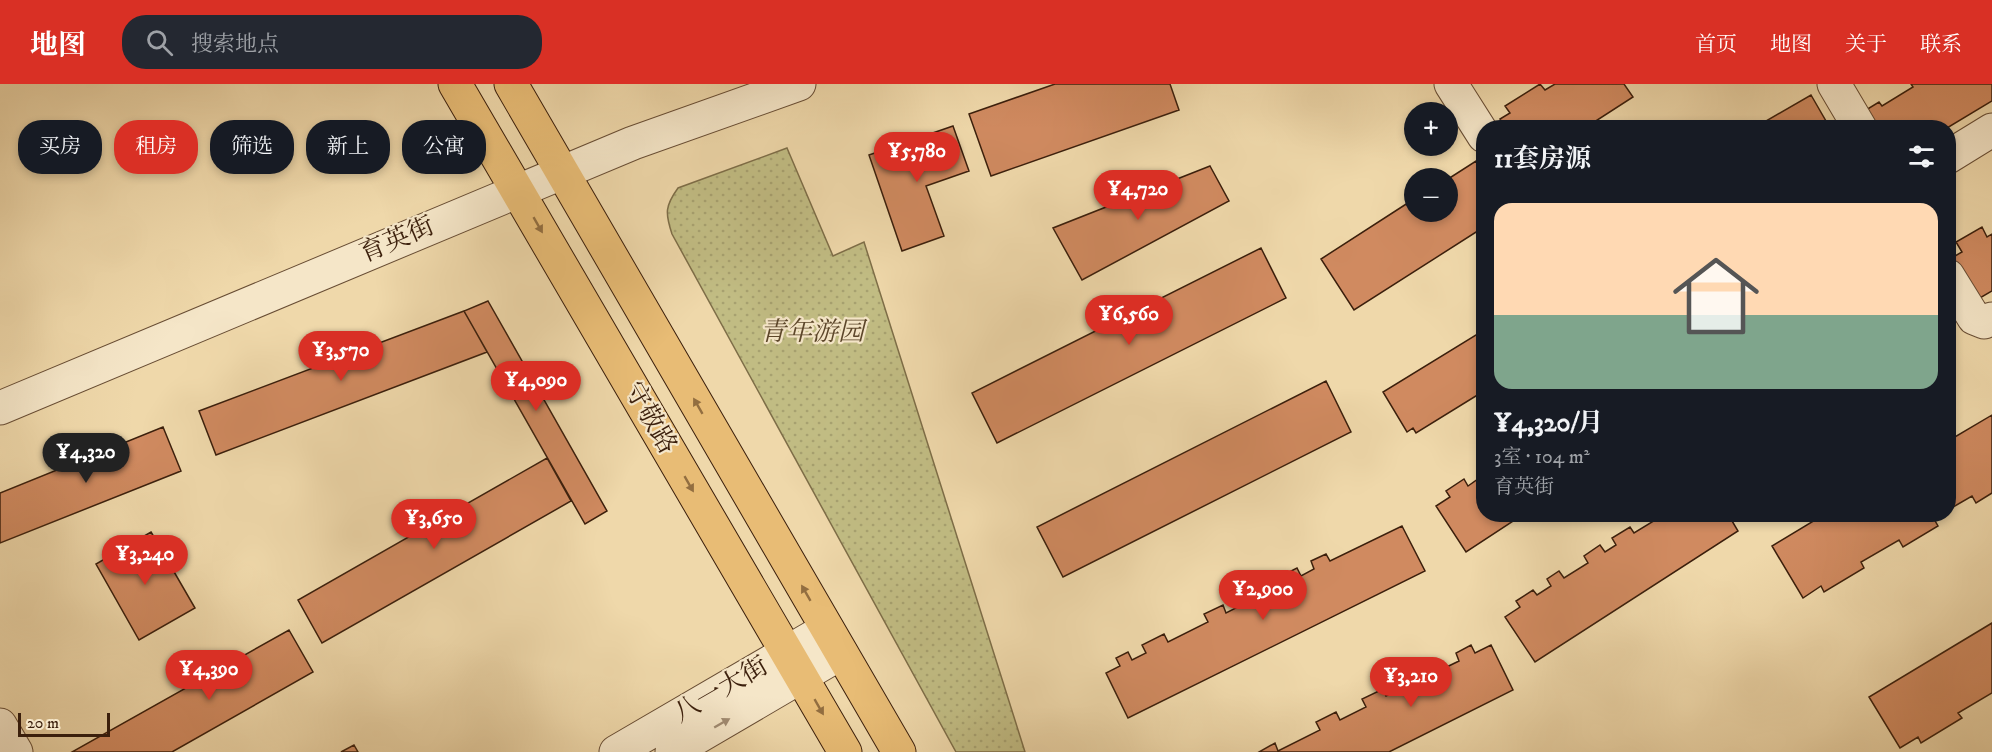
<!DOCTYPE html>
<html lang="zh">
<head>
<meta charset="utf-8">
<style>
  :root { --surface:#171b24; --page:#242831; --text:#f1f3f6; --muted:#9ea1a6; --accent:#d93025 }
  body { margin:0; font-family:"IM FELL DW Pica","Noto Serif SC",serif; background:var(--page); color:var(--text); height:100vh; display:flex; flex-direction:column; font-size:22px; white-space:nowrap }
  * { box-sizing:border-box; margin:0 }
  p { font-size:20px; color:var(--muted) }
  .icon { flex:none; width:33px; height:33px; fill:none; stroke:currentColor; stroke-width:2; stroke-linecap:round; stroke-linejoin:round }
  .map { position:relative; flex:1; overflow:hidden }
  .drawer { position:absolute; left:1476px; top:36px; width:480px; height:402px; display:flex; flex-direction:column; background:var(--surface); border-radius:24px; box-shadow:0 3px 9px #0003 }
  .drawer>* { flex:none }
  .guide { position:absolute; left:18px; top:36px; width:570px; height:54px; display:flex; gap:12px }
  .buttons { position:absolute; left:1404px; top:18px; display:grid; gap:12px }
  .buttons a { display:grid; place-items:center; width:54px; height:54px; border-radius:50%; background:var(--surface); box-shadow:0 3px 9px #0003; font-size:30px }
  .scale { position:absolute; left:18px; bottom:15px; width:92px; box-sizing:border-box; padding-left:6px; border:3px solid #3b1f0c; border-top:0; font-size:16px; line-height:21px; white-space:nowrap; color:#3b1f0c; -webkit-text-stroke:4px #f5e6c8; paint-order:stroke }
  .price { position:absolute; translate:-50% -51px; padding:0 14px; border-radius:21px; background:var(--accent); color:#fff; font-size:20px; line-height:39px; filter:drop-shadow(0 2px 3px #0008) }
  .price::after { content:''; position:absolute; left:50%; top:36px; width:18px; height:14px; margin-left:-9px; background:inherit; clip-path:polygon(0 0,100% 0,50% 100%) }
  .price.current { background:#222; color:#fff }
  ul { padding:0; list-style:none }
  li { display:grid; align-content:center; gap:12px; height:318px; padding:0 18px }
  li span { display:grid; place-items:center; height:186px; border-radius:18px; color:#555 }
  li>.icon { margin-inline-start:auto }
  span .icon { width:108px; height:108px; fill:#fffc; stroke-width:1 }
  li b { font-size:26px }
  h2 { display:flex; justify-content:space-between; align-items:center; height:72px; padding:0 18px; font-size:26px }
  .tag { padding:0 21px; border-radius:24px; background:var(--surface); box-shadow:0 3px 9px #0003; font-size:21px; line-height:54px }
  .tag.current { background:var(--accent); color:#fff }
  header { display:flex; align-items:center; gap:36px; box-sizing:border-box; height:84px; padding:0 30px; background:var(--accent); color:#fff }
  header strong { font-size:28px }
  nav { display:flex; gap:33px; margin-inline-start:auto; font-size:21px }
  .search { width:420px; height:54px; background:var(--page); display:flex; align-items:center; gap:15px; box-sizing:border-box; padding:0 21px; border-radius:24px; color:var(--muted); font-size:22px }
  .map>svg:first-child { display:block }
</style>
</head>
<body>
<header>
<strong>地图</strong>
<div class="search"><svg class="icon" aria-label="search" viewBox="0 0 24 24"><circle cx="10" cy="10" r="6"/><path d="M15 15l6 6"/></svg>搜索地点</div>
<nav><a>首页</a><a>地图</a><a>关于</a><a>联系</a></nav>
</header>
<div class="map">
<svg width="1992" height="668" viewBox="0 0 1992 668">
  <defs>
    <pattern id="park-dots" width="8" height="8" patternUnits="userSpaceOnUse" patternTransform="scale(1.5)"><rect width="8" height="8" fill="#c1bc83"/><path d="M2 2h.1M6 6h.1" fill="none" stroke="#a7a170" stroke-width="1.8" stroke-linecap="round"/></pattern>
  </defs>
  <rect width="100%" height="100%" fill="#efd8aa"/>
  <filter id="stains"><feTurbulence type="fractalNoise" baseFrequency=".00333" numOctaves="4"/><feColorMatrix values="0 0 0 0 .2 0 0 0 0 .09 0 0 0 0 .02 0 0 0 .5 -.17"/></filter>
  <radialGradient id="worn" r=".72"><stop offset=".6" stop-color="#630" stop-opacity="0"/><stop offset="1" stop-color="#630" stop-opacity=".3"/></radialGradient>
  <path fill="url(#park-dots)" stroke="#7e6e48" stroke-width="1.5" d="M 787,64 L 833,172 L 864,158 L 1025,668 L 956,668 L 672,150 C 665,129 665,122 678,104 Z"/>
  <path fill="#d08a60" stroke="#3b1f0c" stroke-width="1.5" d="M 1055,0 L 1170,0 L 1179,26 L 991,92 L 969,30 Z
    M 1540,0 L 1545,6 L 1555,0 L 1624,0 L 1633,13 L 1585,44 L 1506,44 L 1500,35 L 1510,29 L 1505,22 Z
    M 1911,0 L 1992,0 L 1992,17 L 1947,44 L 1870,44 L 1861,29 L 1879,18 L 1882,22 L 1913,3 Z
    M 1811,11 L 1830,44 L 1754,44 Z
    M 953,42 L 969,87 L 926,102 L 944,152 L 902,167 L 869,71 Z
    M 1476,77 L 1484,89 L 1484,143 L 1354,226 L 1321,175 L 1414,115 L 1414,128 L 1448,128 L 1448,95 Z
    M 1210,82 L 1229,117 L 1082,196 L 1053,144 Z
    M 1982,143 L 1987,153 L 1992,150 L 1992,207 L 1973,218 L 1948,176 L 1962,168 L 1956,158 Z
    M 1261,164 L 1286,214 L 997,359 L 972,309 Z
    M 488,217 L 607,427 L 585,440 L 464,227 Z
    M 464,227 L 487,268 L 216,371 L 199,327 Z
    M 1484,246 L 1484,307 L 1416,349 L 1413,344 L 1407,348 L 1383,308 Z
    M 1326,297 L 1351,348 L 1063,493 L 1037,443 Z
    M 1992,331 L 1992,409 L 1976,419 L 1972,412 L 1948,426 L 1948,357 Z
    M 163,343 L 181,387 L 0,459 L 0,409 Z
    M 547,374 L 571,417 L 322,559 L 298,516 Z
    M 1484,381 L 1484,430 L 1524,430 L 1466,468 L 1436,422 L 1450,413 L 1446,407 L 1464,395 L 1468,402 L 1482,392 L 1477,385 Z
    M 1655,430 L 1728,430 L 1738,447 L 1535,578 L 1505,533 L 1520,523 L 1516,517 L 1533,506 L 1537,511 L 1551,502 L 1547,495 L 1559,487 L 1564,494 L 1588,479 L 1584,472 L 1600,461 L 1605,468 L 1616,461 L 1612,454 L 1630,443 L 1634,449 L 1657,435 Z
    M 1825,430 L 1942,430 L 1934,435 L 1938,442 L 1903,463 L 1899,456 L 1861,478 L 1864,484 L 1824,508 L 1821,502 L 1803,514 L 1772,462 Z
    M 1402,442 L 1425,487 L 1128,634 L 1106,589 L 1120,582 L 1116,574 L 1128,568 L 1132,576 L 1146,569 L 1142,561 L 1164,550 L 1168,558 L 1208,538 L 1204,530 L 1223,521 L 1226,529 L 1236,524 L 1233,517 L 1249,509 L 1253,516 L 1285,500 L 1281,492 L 1297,484 L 1301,492 L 1314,485 L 1311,477 L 1326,470 L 1330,477 Z
    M 151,448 L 195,524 L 139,556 L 96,480 Z
    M 1992,539 L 1992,609 L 1958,629 L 1962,634 L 1921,659 L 1918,653 L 1900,664 L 1869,613 Z
    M 289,546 L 313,588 L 172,668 L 72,668 Z
    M 1471,561 L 1475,569 L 1491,561 L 1513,606 L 1389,668 L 1259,668 L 1275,659 L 1278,667 L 1320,646 L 1316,638 L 1336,628 L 1340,636 L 1366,623 L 1362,615 L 1383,605 L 1386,612 L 1410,601 L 1406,593 L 1424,584 L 1428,592 L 1459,577 L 1456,569 Z
    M 354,661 L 358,668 L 341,668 Z"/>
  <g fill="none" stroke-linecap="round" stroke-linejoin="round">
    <g stroke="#684d34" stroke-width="35">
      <path id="minor" d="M 1451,0 L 1484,52
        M 1834,0 L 1860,44
        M 1948,73 L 1992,46
        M 1948,192 L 1974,234 L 1984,238 L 1992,235
        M 0,324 L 633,59 L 799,0
        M 0,641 L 16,668
        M 616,668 L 827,545
        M 672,668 L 841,569"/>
    </g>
    <g stroke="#3b1f0c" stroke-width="35">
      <path id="major" d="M 455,0 L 845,668
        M 511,0 L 899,668"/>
    </g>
    <use href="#minor" stroke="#f5e6c8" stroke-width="33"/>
    <use href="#major" stroke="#e8bc75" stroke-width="33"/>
  </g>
  <defs><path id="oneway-solid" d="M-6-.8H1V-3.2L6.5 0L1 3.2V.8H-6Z" transform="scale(1.5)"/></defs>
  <g fill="#926e40">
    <use href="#oneway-solid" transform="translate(538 141) rotate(60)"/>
    <use href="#oneway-solid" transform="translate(698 322) rotate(-120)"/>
    <use href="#oneway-solid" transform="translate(689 400) rotate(60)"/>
    <use href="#oneway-solid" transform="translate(806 509) rotate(-120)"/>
    <use href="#oneway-solid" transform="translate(819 623) rotate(60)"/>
  </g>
  <use fill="#a18c73" href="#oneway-solid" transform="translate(722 639) rotate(-30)"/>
  <g text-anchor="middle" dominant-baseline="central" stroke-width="4.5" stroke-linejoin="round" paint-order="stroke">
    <g font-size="26" fill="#3b1f0c" stroke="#f5e6c8">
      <text transform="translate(397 156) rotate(-23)">育英街</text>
      <text transform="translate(650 334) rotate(60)">守敬路</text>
      <text transform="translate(721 606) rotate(-30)">八一大街</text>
    </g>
    <g font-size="26" font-style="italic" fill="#5c462a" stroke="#f5e6c8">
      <text x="812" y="248">青年游园</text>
    </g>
  </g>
  <rect width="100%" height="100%" filter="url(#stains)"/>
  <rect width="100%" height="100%" fill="url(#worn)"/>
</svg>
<div class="buttons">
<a>+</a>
<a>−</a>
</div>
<div class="scale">20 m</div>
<b class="price" style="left:917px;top:99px">¥5,780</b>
<b class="price" style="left:1138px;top:137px">¥4,720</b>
<b class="price" style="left:1129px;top:262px">¥6,560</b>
<b class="price" style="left:341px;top:298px">¥3,570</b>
<b class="price" style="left:536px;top:328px">¥4,090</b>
<b class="price current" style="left:86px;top:400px">¥4,320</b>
<b class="price" style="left:434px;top:466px">¥3,650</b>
<b class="price" style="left:145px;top:502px">¥3,240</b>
<b class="price" style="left:1263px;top:537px">¥2,900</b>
<b class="price" style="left:209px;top:617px">¥4,390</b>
<b class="price" style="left:1411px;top:624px">¥3,210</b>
<div class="guide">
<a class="tag">买房</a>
<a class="tag current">租房</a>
<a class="tag">筛选</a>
<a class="tag">新上</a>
<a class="tag">公寓</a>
</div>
<section class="drawer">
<h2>11套房源<svg class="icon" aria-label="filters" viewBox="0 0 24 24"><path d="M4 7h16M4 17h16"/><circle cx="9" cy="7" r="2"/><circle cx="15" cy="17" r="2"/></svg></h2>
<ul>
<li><span style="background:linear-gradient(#ffd9b3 60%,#7fa58c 0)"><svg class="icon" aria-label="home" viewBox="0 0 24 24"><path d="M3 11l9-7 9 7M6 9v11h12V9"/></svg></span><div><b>¥4,320/月</b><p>3室 · 104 m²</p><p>育英街</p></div></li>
</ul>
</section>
</div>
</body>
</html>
